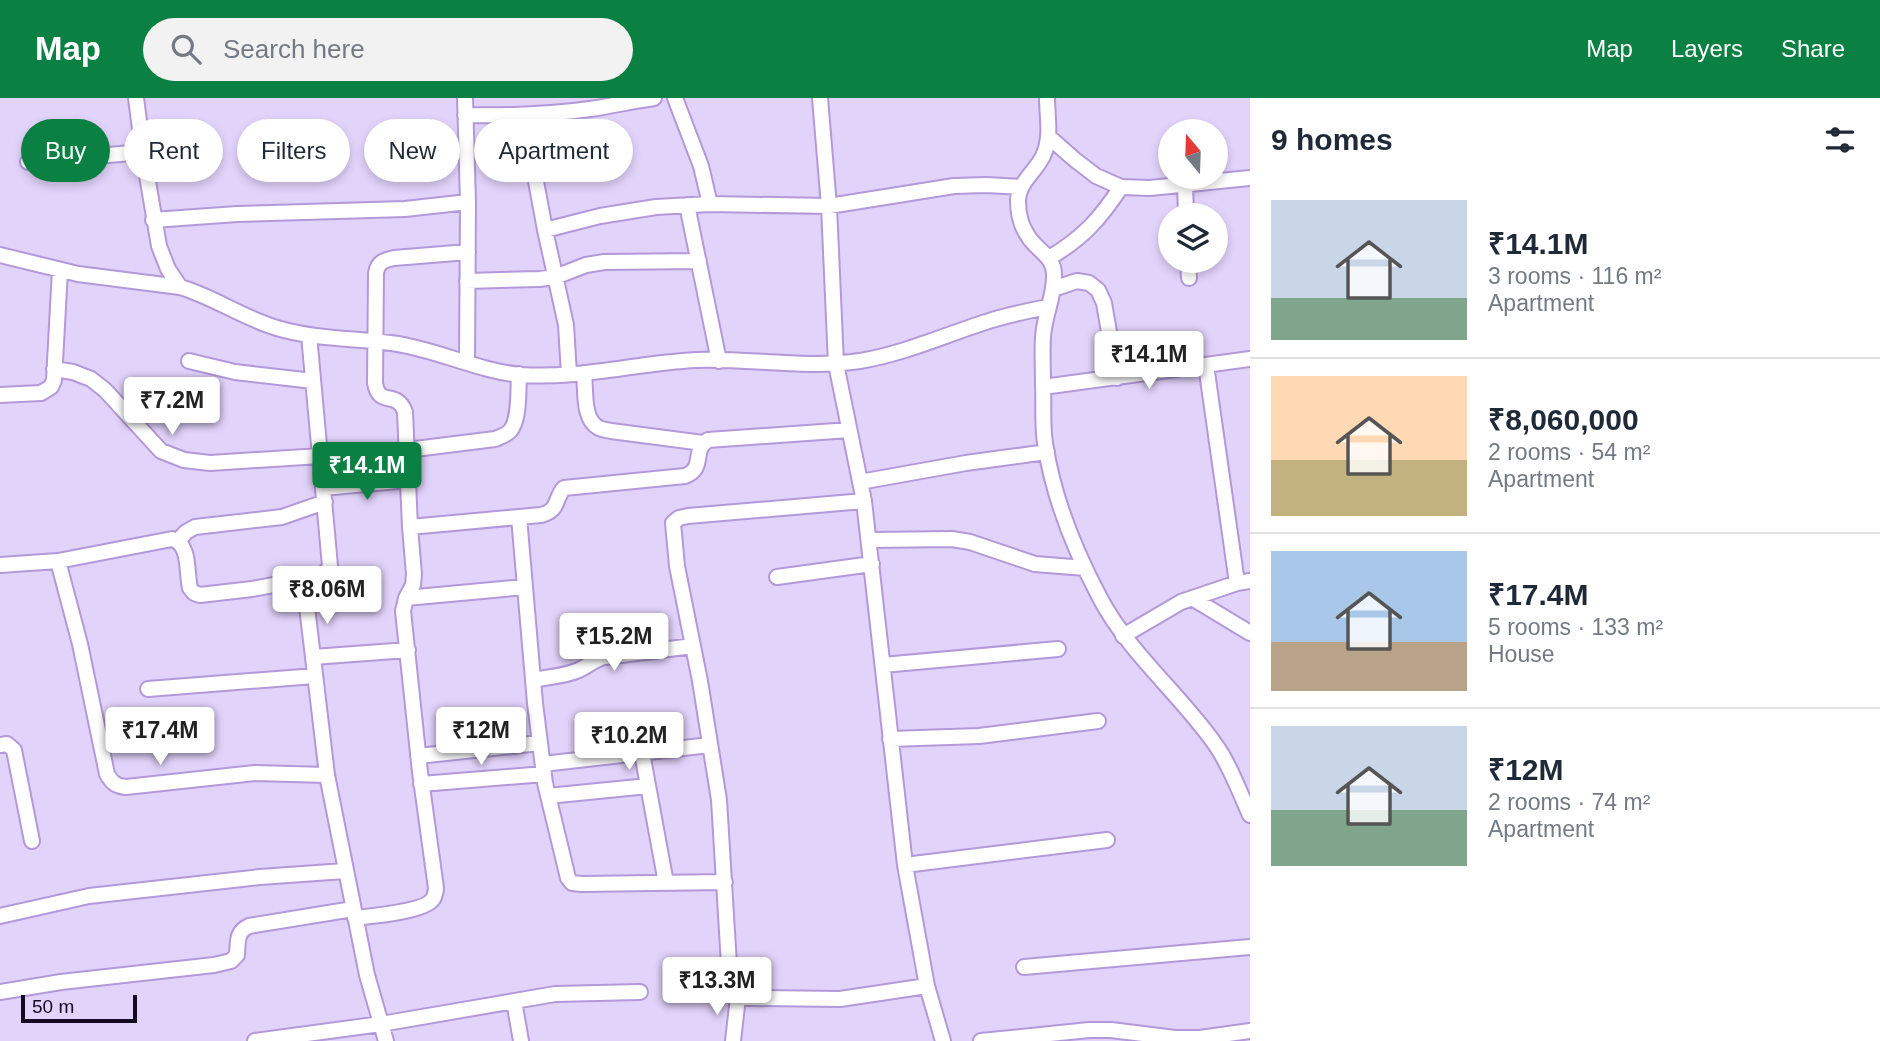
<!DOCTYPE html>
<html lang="en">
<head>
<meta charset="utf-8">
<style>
  :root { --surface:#fff; --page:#f2f2f3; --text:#1f2937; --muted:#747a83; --line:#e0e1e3; --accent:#0b8043 }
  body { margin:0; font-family:Helvetica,sans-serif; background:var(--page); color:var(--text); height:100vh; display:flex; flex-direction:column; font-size:26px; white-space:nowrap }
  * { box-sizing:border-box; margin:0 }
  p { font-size:23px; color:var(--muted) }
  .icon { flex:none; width:38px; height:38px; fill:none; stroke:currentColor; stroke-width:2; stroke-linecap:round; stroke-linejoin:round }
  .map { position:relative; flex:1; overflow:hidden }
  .side { display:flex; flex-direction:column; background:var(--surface); width:630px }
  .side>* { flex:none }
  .top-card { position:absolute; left:21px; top:21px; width:665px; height:63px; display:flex; gap:14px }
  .needle { width:46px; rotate:341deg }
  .buttons { position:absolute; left:1158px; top:21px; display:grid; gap:14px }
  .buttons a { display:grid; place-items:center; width:70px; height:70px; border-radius:50%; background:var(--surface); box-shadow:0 4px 10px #0003; font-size:35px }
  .scale { position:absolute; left:21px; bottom:18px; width:116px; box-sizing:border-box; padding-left:7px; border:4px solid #130920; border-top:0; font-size:19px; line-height:24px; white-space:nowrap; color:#130920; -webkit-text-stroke:5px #e2d3fb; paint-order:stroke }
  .price { position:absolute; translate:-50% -60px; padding:0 16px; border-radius:7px; background:#fff; color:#222; font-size:23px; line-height:46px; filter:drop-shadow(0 2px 4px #0008) }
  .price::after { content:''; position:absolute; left:50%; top:42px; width:21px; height:16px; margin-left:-10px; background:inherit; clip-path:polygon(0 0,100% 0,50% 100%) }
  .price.current { background:var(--accent); color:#fff }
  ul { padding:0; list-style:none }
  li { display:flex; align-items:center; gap:21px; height:175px; padding:0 21px }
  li+li { border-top:2px solid var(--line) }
  li span { display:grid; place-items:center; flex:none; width:196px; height:140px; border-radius:0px; color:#555 }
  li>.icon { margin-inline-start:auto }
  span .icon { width:84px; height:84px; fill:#fffc; stroke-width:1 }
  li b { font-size:30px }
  h2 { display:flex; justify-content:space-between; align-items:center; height:84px; padding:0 21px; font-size:30px }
  .tag { padding:0 24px; border-radius:32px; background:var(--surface); box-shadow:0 4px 10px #0003; font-size:24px; line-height:63px }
  .tag.current { background:var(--accent); color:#fff }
  header { display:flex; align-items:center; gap:42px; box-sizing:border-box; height:98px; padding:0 35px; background:var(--accent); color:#fff }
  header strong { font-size:33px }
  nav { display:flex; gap:38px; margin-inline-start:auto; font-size:24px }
  .search { width:490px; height:63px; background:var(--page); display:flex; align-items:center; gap:18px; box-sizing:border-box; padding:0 24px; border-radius:38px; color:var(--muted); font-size:26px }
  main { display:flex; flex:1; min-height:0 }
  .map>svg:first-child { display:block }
</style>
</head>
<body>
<header>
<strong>Map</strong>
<div class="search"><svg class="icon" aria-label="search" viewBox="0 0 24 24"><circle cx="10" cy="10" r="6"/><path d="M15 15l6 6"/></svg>Search here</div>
<nav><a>Map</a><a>Layers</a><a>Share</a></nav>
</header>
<main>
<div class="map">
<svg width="1250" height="943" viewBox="0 0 1250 943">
  <rect width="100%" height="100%" fill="#e2d3fb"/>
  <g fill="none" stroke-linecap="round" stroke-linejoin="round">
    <g stroke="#b399d9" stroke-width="18">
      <path id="minor" d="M 136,0 L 143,54 L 159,148 L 168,171 L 180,189
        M 465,0 L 468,104 L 467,265
        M 675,0 L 701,68 L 710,106
        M 820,0 L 829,108 L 836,266 L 864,403 L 905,767 L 927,888 L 943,943
        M 1047,0 C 1047,19 1052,39 1043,58 C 1036,73 1018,85 1018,103 C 1018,115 1021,128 1028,138 C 1036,152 1054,158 1054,176 C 1055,197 1044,218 1043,239 C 1042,255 1043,271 1043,287 C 1044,306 1042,326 1045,345 C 1053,399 1074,451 1100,500 C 1129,555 1179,595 1215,646 C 1230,667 1239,693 1250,717
        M 465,17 C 507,18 548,17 590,11 C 611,8 633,3 654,0
        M 524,18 L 545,132 L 566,227 L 569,276
        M 1049,39 L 1074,61 L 1096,78 L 1121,89 L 1150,90 L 1250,80
        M 28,64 L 143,54
        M 1185,86 L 1186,117
        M 687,107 L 719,263
        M 153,122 L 237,116 L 405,111 L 468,104
        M 545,132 L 600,118 L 656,109 L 710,106 L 829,108 L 954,88 L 986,87 L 1021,89
        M 0,157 L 78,176 L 180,189 C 214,199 243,220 277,230 C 317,242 358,240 398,246 C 440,253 479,273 521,277 C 580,281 637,265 696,262 C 750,260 805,271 860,263 C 903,256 945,237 986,224 C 1006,217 1027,213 1048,209
        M 1049,160 C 1083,140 1100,121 1121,89
        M 1188,163 L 1189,180
        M 467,183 L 539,181 L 555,179 L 586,167 L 604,164 L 699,163
        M 1053,191 L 1077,183 L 1089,185 L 1098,192 L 1104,205 L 1117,280
        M 189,263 L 235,274 L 313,283
        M 1206,267 L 1237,485
        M 54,271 L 73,274 L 91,281 L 105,292 L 161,353 L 184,362 L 210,365 L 320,358
        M 584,275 C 586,291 582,322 599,330 C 603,332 607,332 611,333 L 703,345
        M 1043,289 L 1250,261
        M 0,297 L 41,295 L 51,289 L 54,282 L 60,172
        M 407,352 L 495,341 C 500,339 506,337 510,333 C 520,322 518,291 519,276
        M 860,384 L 966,365 L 1047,354
        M 323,390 L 408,382
        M 864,403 L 688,418 L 679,420 L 673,425 L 677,468 L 700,583 L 719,702 L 730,883 L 738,899 L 751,900 L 840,901 L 927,888
        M 519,419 L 535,605 L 545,685 L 568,780 L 572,785 L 582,786 L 725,784
        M 410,429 L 541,417 C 560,412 554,401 564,390 L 685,378 C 706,370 691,353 708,342 L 849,332
        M 870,442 L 952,441 L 970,444 L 1035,466 L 1085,470
        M 178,443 L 186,434 L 195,429 L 282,419 L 325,404
        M 58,463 L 80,546 L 107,676 C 112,685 116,688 126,689 L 255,675 L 327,677
        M 0,467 L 58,463 L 172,441 C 191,446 186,475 190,490 L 194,495 L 200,497 L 252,491 L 295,483 L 300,483 L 305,492 L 327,677 L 367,877 L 386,943
        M 777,479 L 872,466
        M 303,487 L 323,478 L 330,468 L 309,237
        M 406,500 L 525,489
        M 1192,500 L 1250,535
        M 1123,538 L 1181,504 L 1237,485 L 1250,483
        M 313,559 L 408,552
        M 883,567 L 1058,551
        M 533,582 C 548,579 566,578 579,572 C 589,567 595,561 605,559 L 693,548
        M 148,591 L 315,578
        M 890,641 L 979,638 L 1098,623
        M 0,647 L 7,646 L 14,652 L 32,743
        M 642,655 L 666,785
        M 418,658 L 540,645
        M 543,666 L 710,647
        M 421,686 L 544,676
        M 548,698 L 648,688
        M 905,767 L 1107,742
        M 0,818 L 89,798 L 260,779 L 345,773
        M 355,820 C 371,818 424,814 433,801 C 434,800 436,793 436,790 L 420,674 L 403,513 L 406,500 L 413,487 L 414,476 L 410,429 L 405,314 C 397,291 379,310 375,285 L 376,175 C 378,164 384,162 394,160 L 468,154
        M 1024,869 L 1250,849
        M 0,894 L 61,884 L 214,867 L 231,863 L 237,857 C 238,844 236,834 249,828 L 353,811
        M 514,903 L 521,943
        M 255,943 L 381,926 L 555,896 L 640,894
        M 733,943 L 738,899
        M 981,943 L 1089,932 L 1111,932 L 1175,940 L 1200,940 L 1250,933"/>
    </g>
    <use href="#minor" stroke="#fff" stroke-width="14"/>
  </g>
</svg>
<div class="buttons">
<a><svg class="needle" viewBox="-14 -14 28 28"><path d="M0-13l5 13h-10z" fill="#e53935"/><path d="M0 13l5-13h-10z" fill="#747a83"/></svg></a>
<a><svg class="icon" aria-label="layers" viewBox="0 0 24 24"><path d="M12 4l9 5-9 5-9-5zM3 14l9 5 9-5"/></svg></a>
</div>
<div class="scale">50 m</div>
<b class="price" style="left:1149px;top:293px">₹14.1M</b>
<b class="price" style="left:172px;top:339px">₹7.2M</b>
<b class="price current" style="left:367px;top:404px">₹14.1M</b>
<b class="price" style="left:327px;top:528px">₹8.06M</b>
<b class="price" style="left:614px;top:575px">₹15.2M</b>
<b class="price" style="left:160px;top:669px">₹17.4M</b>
<b class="price" style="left:481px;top:669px">₹12M</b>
<b class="price" style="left:629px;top:674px">₹10.2M</b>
<b class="price" style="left:717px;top:919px">₹13.3M</b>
<div class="top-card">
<a class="tag current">Buy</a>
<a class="tag">Rent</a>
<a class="tag">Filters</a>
<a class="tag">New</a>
<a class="tag">Apartment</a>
</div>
</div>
<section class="side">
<h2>9 homes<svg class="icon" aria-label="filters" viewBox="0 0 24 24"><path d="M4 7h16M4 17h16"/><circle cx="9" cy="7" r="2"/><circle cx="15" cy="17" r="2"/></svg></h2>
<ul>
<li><span style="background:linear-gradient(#c9d6e8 70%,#7fa58c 0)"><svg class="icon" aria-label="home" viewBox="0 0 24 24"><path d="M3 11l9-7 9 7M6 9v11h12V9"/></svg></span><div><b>₹14.1M</b><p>3 rooms · 116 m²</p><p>Apartment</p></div></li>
<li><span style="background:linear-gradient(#ffd9b3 60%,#c2b280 0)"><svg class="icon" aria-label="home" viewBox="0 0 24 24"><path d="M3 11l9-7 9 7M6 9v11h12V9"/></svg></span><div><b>₹8,060,000</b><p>2 rooms · 54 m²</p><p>Apartment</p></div></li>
<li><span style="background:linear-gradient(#a9c7e8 65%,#b9a48a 0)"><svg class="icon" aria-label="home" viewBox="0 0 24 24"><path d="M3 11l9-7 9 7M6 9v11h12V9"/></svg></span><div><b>₹17.4M</b><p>5 rooms · 133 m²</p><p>House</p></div></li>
<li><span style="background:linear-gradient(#c9d6e8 60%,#7fa58c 0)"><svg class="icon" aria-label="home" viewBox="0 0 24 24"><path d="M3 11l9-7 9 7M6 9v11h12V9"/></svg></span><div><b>₹12M</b><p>2 rooms · 74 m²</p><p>Apartment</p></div></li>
</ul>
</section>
</main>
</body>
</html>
